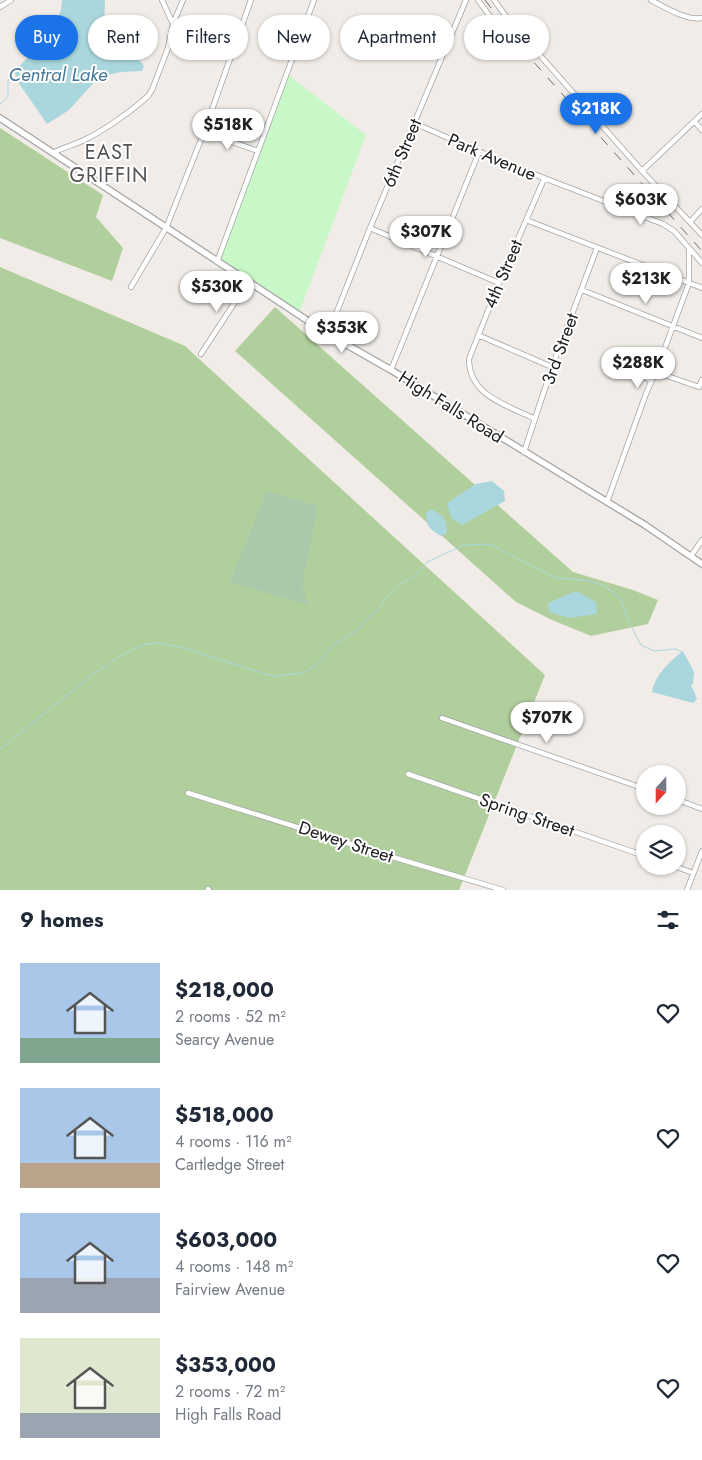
<!DOCTYPE html>
<html lang="en">
<head>
<meta charset="utf-8">
<style>
  :root { --surface:#fff; --page:#f2f2f3; --text:#1f2937; --muted:#747a83; --accent:#1a73e8 }
  body { margin:0; font-family:Jost,sans-serif; background:var(--page); color:var(--text); height:100vh; display:flex; flex-direction:column; font-size:19px; white-space:nowrap }
  * { box-sizing:border-box; margin:0 }
  p { font-size:16px; color:var(--muted) }
  .icon { flex:none; width:28px; height:28px; fill:none; stroke:currentColor; stroke-width:2; stroke-linecap:round; stroke-linejoin:round }
  .map { position:relative; height:890px; overflow:hidden }
  .side { display:flex; flex-direction:column; background:var(--surface); flex:1 }
  .side>* { flex:none }
  .hud { position:absolute; left:15px; top:15px; width:672px; height:45px; display:flex; gap:10px }
  .needle { width:32px; rotate:201deg }
  .tools { position:absolute; left:636px; top:765px; display:grid; gap:10px }
  .tools a { display:grid; place-items:center; width:50px; height:50px; border-radius:50%; background:var(--surface); box-shadow:0 1px 4px #0004; font-size:25px }
  .price { position:absolute; translate:-50% -42px; padding:0 11px; border-radius:18px; background:#fff; color:#222; font-size:16px; line-height:32px; filter:drop-shadow(0 1px 2px #0008) }
  .price::after { content:''; position:absolute; left:50%; top:30px; width:15px; height:11px; margin-left:-8px; background:inherit; clip-path:polygon(0 0,100% 0,50% 100%) }
  .price.on { background:var(--accent); color:#fff }
  ul { padding:0; list-style:none }
  li { display:flex; align-items:center; gap:15px; height:125px; padding:0 20px }
  li span { display:grid; place-items:center; flex:none; width:140px; height:100px; border-radius:0px; color:#555 }
  li>.icon { margin-inline-start:auto }
  span .icon { width:60px; height:60px; fill:#fffc; stroke-width:1 }
  li b { font-size:21px }
  h2 { display:flex; justify-content:space-between; align-items:center; height:60px; padding:0 20px; font-size:21px }
  .chip { padding:0 18px; border-radius:22px; background:var(--surface); box-shadow:0 1px 4px #0004; font-size:18px; line-height:45px }
  .chip.on { background:var(--accent); color:#fff }
  .map>svg:first-child { display:block }
</style>
</head>
<body>
<div class="map">
<svg width="702" height="890" viewBox="0 0 702 890">
  <rect width="100%" height="100%" fill="#f1ece7"/>
  <path fill="#b1cf9d" d="M 0,128 L 103,195 L 96,217 L 123,248 L 112,281 L 0,238 Z
    M 0,267 L 185,346 L 545,675 L 459,890 L 0,890 Z
    M 275,307 L 573,572 L 633,590 L 658,600 L 648,624 L 591,636 L 552,620 L 516,602 L 235,351 Z"/>
  <path fill="#a9c9aa" d="M 267,491 L 318,506 L 302,585 L 308,605 L 230,582 Z"/>
  <path fill="#c8f8c7" d="M 287,74 L 366,135 L 299,313 L 218,261 Z"/>
  <path fill="#a9d7dd" d="M 62,0 L 105,0 C 105,11 103,22 106,32 C 109,45 136,53 144,66 L 142,71 L 121,72 L 99,77 L 69,110 L 47,124 L 18,82 L 15,74 C 19,65 23,62 30,56 C 47,40 61,25 62,0 Z
    M 492,481 L 504,491 L 505,501 L 462,525 L 451,518 L 447,503 L 476,484 Z
    M 431,509 C 443,516 447,518 447,533 L 441,536 C 430,530 426,526 426,513 Z
    M 576,591 L 596,602 L 597,614 L 569,618 L 549,612 L 548,603 Z
    M 683,651 L 694,672 L 693,684 L 691,685 L 697,699 L 693,703 L 652,692 C 655,675 670,661 683,651 Z"/>
  <g fill="none" stroke-linecap="round" stroke-linejoin="round">
    <path stroke="#a9d7dd" stroke-width="1" d="M 0,104 L 8,97 L 8,81 L 12,70 L 18,66
      M 0,749 L 92,675 L 122,655 L 146,644 L 156,643 L 180,647 L 272,676 L 304,673 L 318,663 L 336,643 L 356,631 L 381,606 L 383,601 L 403,582 L 412,578 L 422,569 L 427,562 L 464,545 L 490,544 L 556,578 L 586,580 L 603,585 L 620,598 L 630,624 L 641,645 L 654,651 L 676,649 L 682,652"/>
    <g stroke="#a4a4a4" stroke-width="6">
      <path id="minor" d="M 478,0 L 492,19 L 502,21 L 508,19
        M 494,0 L 508,19 L 642,171 L 702,235
        M 651,0 C 664,7 687,21 702,18
        M 0,7 L 11,0
        M 173,24 L 183,0
        M 695,122 L 702,130
        M 414,123 L 508,164 L 663,224 L 674,231 L 689,248 L 689,283 L 656,372 L 647,391 L 607,502
        M 204,132 L 258,151
        M 53,153 C 63,147 75,145 86,139 C 105,130 133,110 148,96 L 152,90 L 168,48 L 173,24 L 162,0
        M 642,171 L 702,114
        M 526,220 L 702,288
        M 690,222 L 702,209
        M 370,228 L 499,283
        M 690,249 L 702,263
        M 217,262 L 314,0
        M 131,287 L 166,228 L 204,132 L 251,0
        M 582,290 L 702,338
        M 328,334 L 370,228 L 466,0
        M 478,335 L 552,367
        M 201,354 L 248,282
        M 622,357 L 637,372 L 651,381
        M 391,370 L 479,152
        M 656,372 L 699,387 L 702,380
        M 535,419 C 507,405 469,396 469,359 L 499,283 L 544,179
        M 524,452 L 552,367 L 597,248
        M 691,556 L 702,540
        M 442,718 L 645,789
        M 408,774 L 645,856
        M 188,793 L 379,853 L 503,890
        M 678,800 L 702,809
        M 674,866 L 693,873
        M 208,889 L 209,890
        M 687,890 L 702,851"/>
    </g>
    <g stroke="#a4a4a4" stroke-width="8">
      <path id="tertiary" d="M 0,118 L 328,334 L 391,370 L 645,525 L 702,564"/>
    </g>
    <use href="#minor" stroke="#fff" stroke-width="4.5"/>
    <use href="#tertiary" stroke="#fff" stroke-width="5.5"/>
    <path stroke="#6e6e6e" stroke-width="1" stroke-dasharray="10 10" stroke-linecap="butt" d="M 485,0 L 523,50 L 702,251"/>
  </g>
  <g text-anchor="middle" dominant-baseline="central" stroke-width="4" stroke-linejoin="round" paint-order="stroke">
    <g font-size="18" fill="#202020" stroke="#fff">
      <text transform="translate(402 153) rotate(-67)">6th Street</text>
      <text transform="translate(492 157) rotate(23)">Park Avenue</text>
      <text transform="translate(503 274) rotate(-67)">4th Street</text>
      <text transform="translate(560 349) rotate(-70)">3rd Street</text>
      <text transform="translate(451 407) rotate(32)">High Falls Road</text>
      <text transform="translate(527 815) rotate(19)">Spring Street</text>
      <text transform="translate(346 842) rotate(18)">Dewey Street</text>
    </g>
    <g font-size="19" font-style="italic" fill="#457797" stroke="#fff">
      <text x="58" y="74">Central Lake</text>
    </g>
    <g font-size="20" letter-spacing="1" fill="#535353" stroke="#fff">
      <text x="109" y="152">EAST<tspan x="109" dy="23">GRIFFIN</tspan></text>
    </g>
  </g>
</svg>
<div class="tools">
<a><svg class="needle" viewBox="-14 -14 28 28"><path d="M0-13l5 13h-10z" fill="#e53935"/><path d="M0 13l5-13h-10z" fill="#747a83"/></svg></a>
<a><svg class="icon" aria-label="layers" viewBox="0 0 24 24"><path d="M12 4l9 5-9 5-9-5zM3 14l9 5 9-5"/></svg></a>
</div>
<b class="price on" style="left:596px;top:135px">$218K</b>
<b class="price" style="left:228px;top:151px">$518K</b>
<b class="price" style="left:641px;top:226px">$603K</b>
<b class="price" style="left:426px;top:258px">$307K</b>
<b class="price" style="left:646px;top:305px">$213K</b>
<b class="price" style="left:217px;top:313px">$530K</b>
<b class="price" style="left:342px;top:354px">$353K</b>
<b class="price" style="left:638px;top:389px">$288K</b>
<b class="price" style="left:547px;top:744px">$707K</b>
<div class="hud">
<a class="chip on">Buy</a>
<a class="chip">Rent</a>
<a class="chip">Filters</a>
<a class="chip">New</a>
<a class="chip">Apartment</a>
<a class="chip">House</a>
</div>
</div>
<section class="side">
<h2>9 homes<svg class="icon" aria-label="filters" viewBox="0 0 24 24"><path d="M4 7h16M4 17h16"/><circle cx="9" cy="7" r="2"/><circle cx="15" cy="17" r="2"/></svg></h2>
<ul>
<li><span style="background:linear-gradient(#a9c7e8 75%,#7fa58c 0)"><svg class="icon" aria-label="home" viewBox="0 0 24 24"><path d="M3 11l9-7 9 7M6 9v11h12V9"/></svg></span><div><b>$218,000</b><p>2 rooms · 52 m²</p><p>Searcy Avenue</p></div><svg class="icon" aria-label="heart" viewBox="0 0 24 24"><path d="M12 20l-8-8c-3-5 5-10 8-4 3-6 11-1 8 4z"/></svg></li>
<li><span style="background:linear-gradient(#a9c7e8 75%,#b9a48a 0)"><svg class="icon" aria-label="home" viewBox="0 0 24 24"><path d="M3 11l9-7 9 7M6 9v11h12V9"/></svg></span><div><b>$518,000</b><p>4 rooms · 116 m²</p><p>Cartledge Street</p></div><svg class="icon" aria-label="heart" viewBox="0 0 24 24"><path d="M12 20l-8-8c-3-5 5-10 8-4 3-6 11-1 8 4z"/></svg></li>
<li><span style="background:linear-gradient(#a9c7e8 65%,#9aa5b1 0)"><svg class="icon" aria-label="home" viewBox="0 0 24 24"><path d="M3 11l9-7 9 7M6 9v11h12V9"/></svg></span><div><b>$603,000</b><p>4 rooms · 148 m²</p><p>Fairview Avenue</p></div><svg class="icon" aria-label="heart" viewBox="0 0 24 24"><path d="M12 20l-8-8c-3-5 5-10 8-4 3-6 11-1 8 4z"/></svg></li>
<li><span style="background:linear-gradient(#dfe7d0 75%,#9aa5b1 0)"><svg class="icon" aria-label="home" viewBox="0 0 24 24"><path d="M3 11l9-7 9 7M6 9v11h12V9"/></svg></span><div><b>$353,000</b><p>2 rooms · 72 m²</p><p>High Falls Road</p></div><svg class="icon" aria-label="heart" viewBox="0 0 24 24"><path d="M12 20l-8-8c-3-5 5-10 8-4 3-6 11-1 8 4z"/></svg></li>
</ul>
</section>
</body>
</html>
